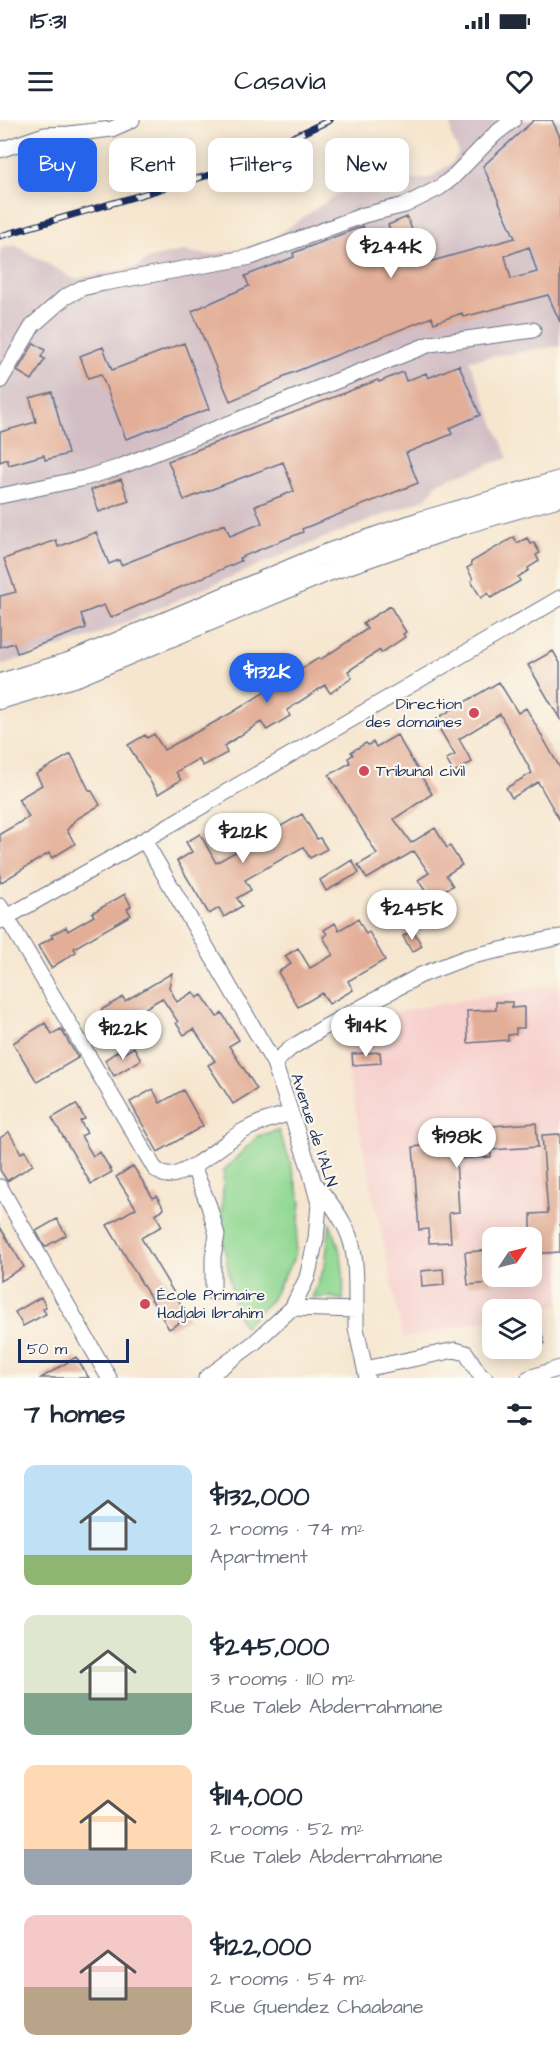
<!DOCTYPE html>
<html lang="en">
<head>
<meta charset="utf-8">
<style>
  :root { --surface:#fff; --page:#f6f6f7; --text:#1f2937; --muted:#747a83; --accent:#2563eb }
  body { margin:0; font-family:"Architects Daughter",sans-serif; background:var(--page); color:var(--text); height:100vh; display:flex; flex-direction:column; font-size:22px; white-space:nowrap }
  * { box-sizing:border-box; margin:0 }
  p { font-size:20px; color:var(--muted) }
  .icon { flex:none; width:33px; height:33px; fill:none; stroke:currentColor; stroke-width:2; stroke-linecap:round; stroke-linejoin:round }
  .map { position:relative; height:1258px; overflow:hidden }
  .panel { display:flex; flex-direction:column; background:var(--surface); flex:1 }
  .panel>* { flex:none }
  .hud { position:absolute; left:18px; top:18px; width:525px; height:54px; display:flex; gap:12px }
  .needle { width:39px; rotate:55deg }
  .tools { position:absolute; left:482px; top:1107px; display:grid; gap:12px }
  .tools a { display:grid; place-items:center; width:60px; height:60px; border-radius:12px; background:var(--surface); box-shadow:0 3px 15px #0003; font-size:30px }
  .scale { position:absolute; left:18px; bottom:15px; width:111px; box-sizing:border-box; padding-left:6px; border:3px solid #1b2f5e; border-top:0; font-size:16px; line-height:21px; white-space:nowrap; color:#1b2f5e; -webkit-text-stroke:4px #fbf7ec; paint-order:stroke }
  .price { position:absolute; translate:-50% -51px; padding:0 14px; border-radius:21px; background:#fff; color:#222; font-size:20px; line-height:39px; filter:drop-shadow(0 2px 3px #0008) }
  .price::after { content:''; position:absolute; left:50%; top:36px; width:18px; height:14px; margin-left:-9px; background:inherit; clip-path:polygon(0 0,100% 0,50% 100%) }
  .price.on { background:var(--accent); color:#fff }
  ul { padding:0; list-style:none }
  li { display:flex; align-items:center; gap:18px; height:150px; padding:0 24px }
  li span { display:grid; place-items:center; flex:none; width:168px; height:120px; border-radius:12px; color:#555 }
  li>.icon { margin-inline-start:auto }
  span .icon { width:72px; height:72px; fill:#fffc; stroke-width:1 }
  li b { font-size:26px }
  h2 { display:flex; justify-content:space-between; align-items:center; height:72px; padding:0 24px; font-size:26px }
  .chip { padding:0 21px; border-radius:12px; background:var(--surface); box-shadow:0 3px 15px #0003; font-size:21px; line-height:54px }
  .chip.on { background:var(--accent); color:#fff }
  .status { display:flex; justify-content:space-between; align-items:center; height:42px; padding:0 30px; background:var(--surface); direction:ltr }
  .status svg { height:16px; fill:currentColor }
  header { display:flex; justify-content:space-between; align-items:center; height:78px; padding:0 24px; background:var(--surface); font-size:27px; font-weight:600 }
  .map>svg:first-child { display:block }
</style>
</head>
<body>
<div class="status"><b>15:31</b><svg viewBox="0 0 49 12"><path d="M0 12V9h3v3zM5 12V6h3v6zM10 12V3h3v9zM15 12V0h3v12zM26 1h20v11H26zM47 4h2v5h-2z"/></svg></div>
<header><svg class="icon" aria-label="menu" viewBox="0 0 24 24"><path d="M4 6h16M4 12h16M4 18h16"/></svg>Casavia<svg class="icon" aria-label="heart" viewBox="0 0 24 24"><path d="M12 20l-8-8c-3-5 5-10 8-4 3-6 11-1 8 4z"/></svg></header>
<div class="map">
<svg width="560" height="1258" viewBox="0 0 560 1258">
  <rect width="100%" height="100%" fill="#fbf7ec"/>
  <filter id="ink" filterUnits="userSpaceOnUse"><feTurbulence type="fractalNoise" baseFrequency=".0167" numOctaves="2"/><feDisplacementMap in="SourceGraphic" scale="12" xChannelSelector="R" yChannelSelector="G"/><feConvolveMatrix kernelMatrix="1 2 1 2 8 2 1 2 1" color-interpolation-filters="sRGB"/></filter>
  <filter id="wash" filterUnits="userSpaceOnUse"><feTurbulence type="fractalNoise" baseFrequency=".008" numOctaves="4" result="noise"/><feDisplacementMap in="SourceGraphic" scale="24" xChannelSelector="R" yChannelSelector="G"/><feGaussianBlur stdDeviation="1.35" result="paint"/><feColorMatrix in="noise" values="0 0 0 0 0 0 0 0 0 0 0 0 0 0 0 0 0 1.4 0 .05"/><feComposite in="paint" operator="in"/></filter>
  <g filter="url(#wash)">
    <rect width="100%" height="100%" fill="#f6e6cf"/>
    <path fill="#f7d0ce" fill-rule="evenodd" d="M 560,864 L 560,1184 L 531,1191 L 492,1190 L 492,1199 L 403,1218 L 341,919 L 401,891 ZM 492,1118 L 531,1118 L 531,1156 L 492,1156 Z"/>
    <path fill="#d2bec4" d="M 451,0 L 560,0 L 560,226 L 469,240 L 508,338 L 438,362 L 427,378 L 289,432 L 94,516 L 0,545 L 0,129 L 15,125 L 74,159 L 137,147 L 150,138 L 183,131 L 208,135 L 239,130 L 270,120 L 336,75 L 397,49 L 410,60 L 430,58 L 452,43 L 459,32 L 451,16 Z"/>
    <path fill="#91d893" stroke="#568478" stroke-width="1.5" d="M 278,1010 L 289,1038 L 301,1082 L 295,1136 L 271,1180 L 244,1206 L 236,1194 L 221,1109 L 224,1050 L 258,1016 Z
      M 330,1104 C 342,1129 345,1152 343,1180 L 331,1177 L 312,1178 L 325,1145 Z"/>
    <g id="blocks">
      <path fill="#e3ae97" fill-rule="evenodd" d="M 534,0 L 552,0 L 560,17 L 560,202 L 548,175 L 463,197 L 462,193 L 434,203 L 432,197 L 282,257 L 282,259 L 230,281 L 192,191 L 249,166 L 245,156 L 294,137 L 293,133 L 363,106 L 370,123 L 392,114 L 388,105 L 407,97 L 425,143 L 515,118 L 483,46 ZM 529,127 L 537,152 L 511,159 L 505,136 Z
        M 34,223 L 45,230 L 41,237 L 45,239 L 32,260 L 17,251 Z
        M 184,223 L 209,289 L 126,319 L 101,254 L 88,258 L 80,236 L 103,227 L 112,250 Z
        M 459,245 L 480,295 L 450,308 L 452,314 L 406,333 L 418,363 L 302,409 L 303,412 L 239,438 L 241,441 L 110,498 L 104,485 L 81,494 L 86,508 L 17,533 L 14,523 L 0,527 L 0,476 L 16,472 L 4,439 L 56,420 L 58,427 L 96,412 L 109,444 L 119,440 L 121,445 L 225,404 L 230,416 L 262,403 L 255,386 L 294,371 L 283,342 L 184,380 L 168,341 L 378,260 L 379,262 L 403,252 L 406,261 L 426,253 L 428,258 Z
        M 52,272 L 68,334 L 45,340 L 44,335 L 9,345 L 7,339 L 0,342 L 0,312 L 36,302 L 30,278 Z
        M 121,359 L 129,381 L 99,392 L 91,370 Z
        M 514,417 L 517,423 L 527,418 L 531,424 L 534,423 L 540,433 L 536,435 L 539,441 L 528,448 L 529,450 L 518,457 L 520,461 L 491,478 L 488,473 L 481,478 L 471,461 L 473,459 L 467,448 L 472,445 L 471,442 Z
        M 390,486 L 406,512 L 403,514 L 405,517 L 381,533 L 380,530 L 348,551 L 352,558 L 330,573 L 325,565 L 287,590 L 290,596 L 267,610 L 261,602 L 224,626 L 227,633 L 203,646 L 198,639 L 176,652 L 181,660 L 158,674 L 128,625 L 145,615 L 147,618 L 154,614 L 164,630 L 233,592 L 319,538 L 320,540 L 367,509 L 363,503 Z
        M 553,531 L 560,543 L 560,599 L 528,545 Z
        M 499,562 L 518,593 L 526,588 L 560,648 L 560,701 L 538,662 L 512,678 L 506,668 L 532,653 L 500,594 L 459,619 L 472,642 L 454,653 L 446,639 L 455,635 L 434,600 Z
        M 397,615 L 432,674 L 394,699 L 411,723 L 435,708 L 447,728 L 450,726 L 462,745 L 446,755 L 453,766 L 446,769 L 448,774 L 433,783 L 418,760 L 429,753 L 414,731 L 367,759 L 358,745 L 377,734 L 329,655 L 350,643 L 348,638 L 353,635 L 351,632 L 366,623 L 368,625 L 373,622 L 376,627 Z
        M 71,634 L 89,670 L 92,671 L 100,685 L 75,700 L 67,710 L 75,724 L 52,738 L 49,733 L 0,763 L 0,714 L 29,697 L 18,679 L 42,665 L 36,654 Z
        M 302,694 L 317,719 L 320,718 L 327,729 L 310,738 L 303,727 L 245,760 L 251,770 L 237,778 L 242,786 L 224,797 L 219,788 L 209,794 L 177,741 L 192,732 L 186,722 L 200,714 L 216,743 Z
        M 352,740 L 359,753 L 326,771 L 320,760 Z
        M 125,774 L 131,786 L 127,789 L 131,795 L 74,828 L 76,832 L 51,848 L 38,826 L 53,817 L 51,815 L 66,807 L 68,811 L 94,796 L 92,793 Z
        M 358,799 L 366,814 L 369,812 L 385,840 L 348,861 L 353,870 L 329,884 L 322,873 L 298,887 L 278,852 L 291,844 L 285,836 L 298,828 L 310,848 L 333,835 L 323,817 L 327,814 L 324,810 L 335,803 L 339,810 Z
        M 413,810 L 422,826 L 412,832 L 403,816 Z
        M 172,853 L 169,867 L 177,882 L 193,872 L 197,878 L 202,875 L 217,897 L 222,893 L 239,920 L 229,926 L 257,969 L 233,984 L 208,945 L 215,941 L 194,909 L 184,915 L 176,903 L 178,902 L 162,878 L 112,908 L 101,890 L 123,877 L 125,881 Z
        M 496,882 L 512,882 L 512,888 L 524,887 L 524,908 L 516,908 L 516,914 L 508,915 L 508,920 L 468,923 L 467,891 L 496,890 Z
        M 45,903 L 52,914 L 61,909 L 78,938 L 37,962 L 13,923 Z
        M 134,927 L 141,940 L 114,956 L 105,940 L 118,931 L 121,935 Z
        M 380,932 L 381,943 L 353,945 L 352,934 Z
        M 153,969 L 160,983 L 183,970 L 203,1006 L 158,1032 L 130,982 Z
        M 76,984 L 85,999 L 80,1001 L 87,1013 L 81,1016 L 93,1036 L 100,1032 L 112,1052 L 91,1064 L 52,998 Z
        M 536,1003 L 538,1027 L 491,1030 L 491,1037 L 456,1039 L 459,1092 L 449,1093 L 451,1122 L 429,1123 L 428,1109 L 419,1110 L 413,1027 L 431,1025 L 431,1010 Z
        M 9,1012 L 21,1033 L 25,1031 L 33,1045 L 7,1061 L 0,1050 L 0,1018 Z
        M 560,1014 L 560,1132 L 531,1134 L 531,1094 L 548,1093 L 542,1015 Z
        M 133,1046 L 153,1078 L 157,1076 L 164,1089 L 155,1094 L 162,1106 L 141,1118 L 189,1198 L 169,1209 L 107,1105 L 136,1088 L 116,1057 Z
        M 57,1099 L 66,1115 L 45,1127 L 36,1111 Z
        M 0,1107 L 24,1147 L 0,1161 Z
        M 492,1130 L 492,1163 L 468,1165 L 465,1132 Z
        M 443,1149 L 444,1165 L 422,1167 L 421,1151 Z
        M 41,1177 L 46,1187 L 43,1189 L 46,1194 L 23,1206 L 15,1192 Z
        M 531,1190 L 537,1190 L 544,1224 L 531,1227 Z
        M 76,1237 L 89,1258 L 41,1258 Z"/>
    </g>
  </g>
  <g filter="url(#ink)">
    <use href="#blocks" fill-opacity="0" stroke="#686f86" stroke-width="1.5"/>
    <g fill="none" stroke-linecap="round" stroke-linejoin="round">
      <g stroke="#686f86" stroke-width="17">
        <path id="minor" d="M 0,30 L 44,15 L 69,14 L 112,9 L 132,0
          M 0,261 L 33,205 L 65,177 L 82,168 L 104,163 L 251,137 L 364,95 L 405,85 L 439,68 L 452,58 L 495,14 L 513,0
          M 0,376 L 85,358 L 117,348 L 430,224 L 533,210
          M 144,720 L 274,943 L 310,1050 L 319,1084 L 316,1119 L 307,1158 L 292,1188 L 254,1223 L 206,1258
          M 0,786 L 155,1049 C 159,1051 162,1055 167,1055 C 186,1058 226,1021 243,1011 C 258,1002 274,998 291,993
          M 0,801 L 144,720 L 560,478
          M 274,943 L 291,928 L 323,908 L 421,855 L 468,837 L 560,817
          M 193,1046 L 209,1086 L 217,1115 L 213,1137 L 213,1173
          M 316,1065 C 357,1114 356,1129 356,1190
          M 0,1067 L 109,1258
          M 292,1188 L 356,1190 L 356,1208 L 367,1258
          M 365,1249 L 455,1230 L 466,1233 L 480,1255 L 485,1258
          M 529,1258 L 560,1248"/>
      </g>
      <g stroke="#686f86" stroke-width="20">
        <path id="major" d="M 0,563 L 71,541 L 322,435 L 420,401 L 560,360
          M 0,580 L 77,557 L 328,452 L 466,404 L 560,377"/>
      </g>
      <use href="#minor" stroke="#fff" stroke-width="15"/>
      <use href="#major" stroke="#fff" stroke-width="18"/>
      <g stroke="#1b2f5e" stroke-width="7">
        <path id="rail" d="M 0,116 L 216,53 L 330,0"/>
      </g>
      <use href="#rail" stroke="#fbf7ec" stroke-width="4.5" stroke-dasharray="14" stroke-linecap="butt"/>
    </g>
  </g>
  <g fill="#d1495b" stroke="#fbf7ec" stroke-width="2">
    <circle cx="474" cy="593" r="6"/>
    <circle cx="364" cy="651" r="6"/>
    <circle cx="145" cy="1184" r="6"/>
  </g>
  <g text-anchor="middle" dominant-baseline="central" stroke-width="4.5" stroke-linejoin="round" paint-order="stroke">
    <g font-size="16" fill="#1b2f5e" stroke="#fbf7ec" text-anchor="start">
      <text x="462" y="584" text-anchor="end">Direction<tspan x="462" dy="18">des domaines</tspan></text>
      <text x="376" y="651">Tribunal civil</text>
      <text x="157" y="1175">École Primaire<tspan x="157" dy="18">Hadjabi Ibrahim</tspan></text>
    </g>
    <g font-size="16" fill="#1b2f5e" stroke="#fbf7ec">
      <text transform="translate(314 1010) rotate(72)">Avenue de l'ALN</text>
    </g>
  </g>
</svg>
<div class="tools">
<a><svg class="needle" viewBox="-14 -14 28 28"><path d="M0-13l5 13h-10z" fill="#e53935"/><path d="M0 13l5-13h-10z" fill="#747a83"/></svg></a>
<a><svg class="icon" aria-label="layers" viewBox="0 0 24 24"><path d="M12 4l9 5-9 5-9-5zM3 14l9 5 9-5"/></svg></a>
</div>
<div class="scale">50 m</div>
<b class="price" style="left:391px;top:159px">$244K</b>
<b class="price on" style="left:267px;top:584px">$132K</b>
<b class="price" style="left:243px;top:744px">$212K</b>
<b class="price" style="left:412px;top:821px">$245K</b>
<b class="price" style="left:366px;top:938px">$114K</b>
<b class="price" style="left:123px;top:941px">$122K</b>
<b class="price" style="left:457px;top:1049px">$198K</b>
<div class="hud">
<a class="chip on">Buy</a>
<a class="chip">Rent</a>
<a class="chip">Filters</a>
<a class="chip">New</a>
</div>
</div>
<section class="panel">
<h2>7 homes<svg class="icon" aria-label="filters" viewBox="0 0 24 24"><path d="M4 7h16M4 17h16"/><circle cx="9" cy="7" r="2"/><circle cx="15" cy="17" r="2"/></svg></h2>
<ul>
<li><span style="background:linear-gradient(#bfe0f5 75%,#8fb573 0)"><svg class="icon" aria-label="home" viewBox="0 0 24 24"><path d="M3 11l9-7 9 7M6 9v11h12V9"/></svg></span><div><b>$132,000</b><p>2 rooms · 74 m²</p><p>Apartment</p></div></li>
<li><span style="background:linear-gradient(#dfe7d0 65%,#7fa58c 0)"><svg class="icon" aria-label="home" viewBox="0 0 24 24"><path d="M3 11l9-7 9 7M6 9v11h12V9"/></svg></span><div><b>$245,000</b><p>3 rooms · 110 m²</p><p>Rue Taleb Abderrahmane</p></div></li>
<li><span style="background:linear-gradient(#ffd9b3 70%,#9aa5b1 0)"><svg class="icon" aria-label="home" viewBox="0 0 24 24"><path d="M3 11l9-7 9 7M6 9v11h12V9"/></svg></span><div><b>$114,000</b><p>2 rooms · 52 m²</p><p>Rue Taleb Abderrahmane</p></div></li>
<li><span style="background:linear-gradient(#f6c9c9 60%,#b9a48a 0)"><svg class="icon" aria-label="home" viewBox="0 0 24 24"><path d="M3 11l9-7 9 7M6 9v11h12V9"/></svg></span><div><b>$122,000</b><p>2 rooms · 54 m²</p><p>Rue Guendez Chaabane</p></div></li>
</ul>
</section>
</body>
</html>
